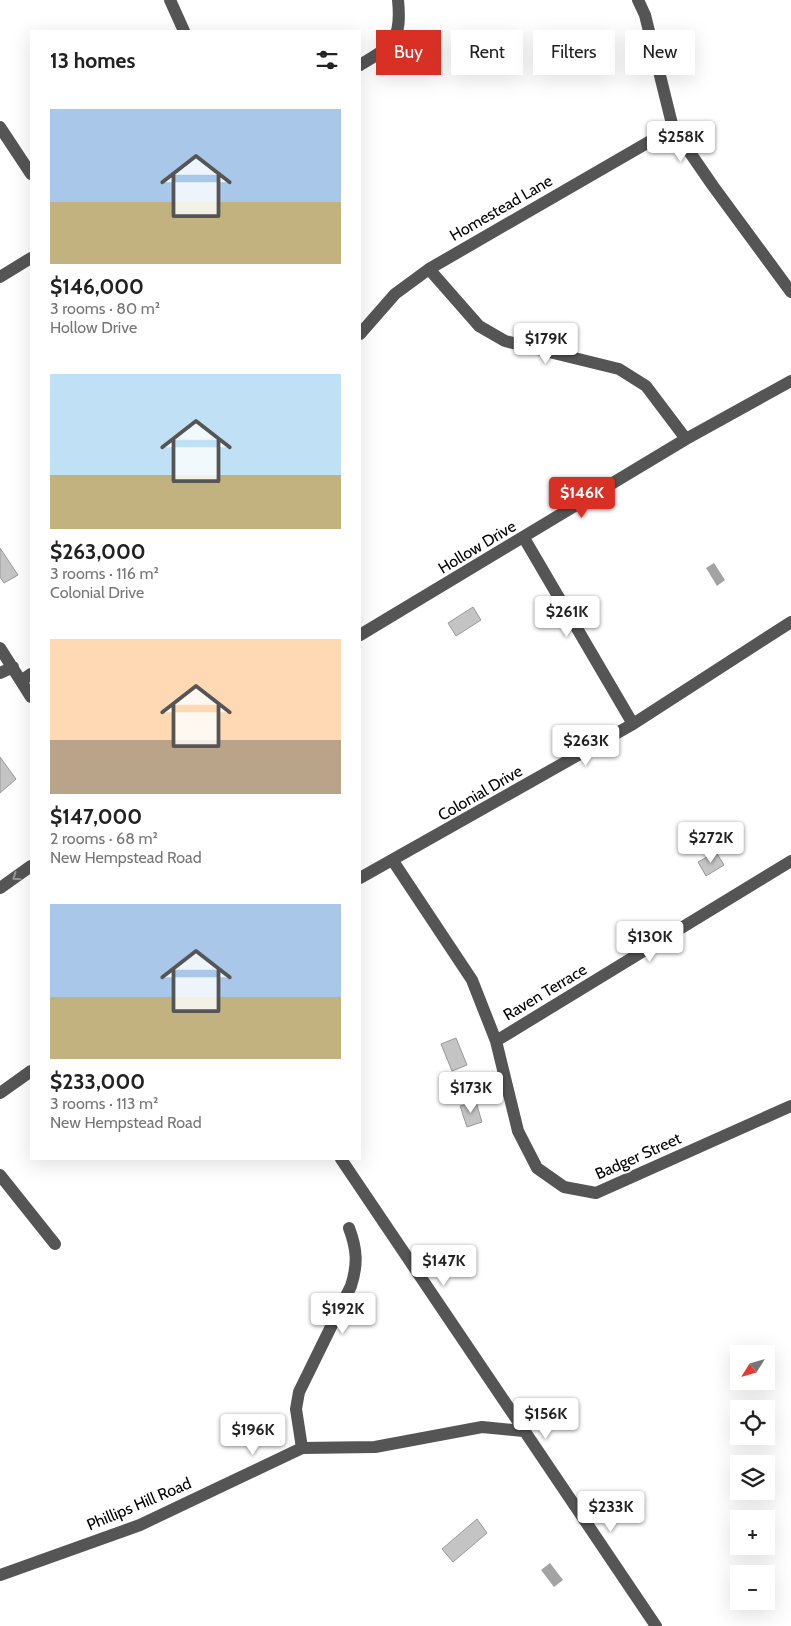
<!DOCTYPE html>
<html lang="en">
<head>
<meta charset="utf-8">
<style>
  :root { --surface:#fff; --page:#f6f6f6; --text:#222; --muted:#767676; --accent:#d93025 }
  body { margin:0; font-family:Cabin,sans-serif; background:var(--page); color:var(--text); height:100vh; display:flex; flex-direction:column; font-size:19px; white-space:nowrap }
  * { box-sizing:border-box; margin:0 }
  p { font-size:16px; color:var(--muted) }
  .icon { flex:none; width:28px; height:28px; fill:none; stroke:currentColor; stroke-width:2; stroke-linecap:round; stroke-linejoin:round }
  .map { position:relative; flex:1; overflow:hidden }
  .details { position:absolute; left:30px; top:30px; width:331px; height:1130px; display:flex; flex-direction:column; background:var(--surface); border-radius:0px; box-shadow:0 5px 20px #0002 }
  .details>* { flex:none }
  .guide { position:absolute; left:376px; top:30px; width:339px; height:45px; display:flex; gap:10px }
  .needle { width:32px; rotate:233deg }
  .buttons { position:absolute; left:730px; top:1345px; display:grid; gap:10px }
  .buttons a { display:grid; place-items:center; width:45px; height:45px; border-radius:0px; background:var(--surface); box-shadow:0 5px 20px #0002; font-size:25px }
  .price { position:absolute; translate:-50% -42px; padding:0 11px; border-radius:5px; background:#fff; color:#222; font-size:16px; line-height:32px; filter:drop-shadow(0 1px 2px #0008) }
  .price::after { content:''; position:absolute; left:50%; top:30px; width:15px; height:11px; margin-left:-8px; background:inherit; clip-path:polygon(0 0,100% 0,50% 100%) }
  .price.active { background:var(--accent); color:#fff }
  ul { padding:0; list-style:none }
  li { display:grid; align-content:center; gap:10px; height:265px; padding:0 20px }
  li span { display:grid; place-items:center; height:155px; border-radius:0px; color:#555 }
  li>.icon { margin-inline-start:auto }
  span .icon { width:90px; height:90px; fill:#fffc; stroke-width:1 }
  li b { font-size:21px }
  h2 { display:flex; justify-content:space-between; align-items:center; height:60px; padding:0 20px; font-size:21px }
  .pill { padding:0 18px; border-radius:0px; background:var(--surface); box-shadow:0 5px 20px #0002; font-size:18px; line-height:45px }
  .pill.active { background:var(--accent); color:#fff }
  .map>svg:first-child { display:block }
</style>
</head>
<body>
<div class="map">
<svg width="791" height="1626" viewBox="0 0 791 1626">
  <rect width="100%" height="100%" fill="#fff"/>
  <path fill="#a3a3a3" d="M 714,563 L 725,580 L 717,586 L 706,568 Z
    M 550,1563 L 563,1580 L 554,1587 L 541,1570 Z"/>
  <path fill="#c4c4c4" stroke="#999" d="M 0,548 L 18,575 L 4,583 L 0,577 Z
    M 473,607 L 481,620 L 456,636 L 448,623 Z
    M 0,757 L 16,779 L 0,793 Z
    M 716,852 L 724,865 L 706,876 L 698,862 Z
    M 456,1038 L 467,1065 L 452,1071 L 441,1044 Z
    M 476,1102 L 482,1122 L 467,1127 L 460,1106 Z
    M 477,1519 L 487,1533 L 453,1562 L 442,1549 Z"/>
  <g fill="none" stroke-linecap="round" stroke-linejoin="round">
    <path stroke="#555" stroke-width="12" d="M 170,0 L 184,31
      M 638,0 L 645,15 L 673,128 L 713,186 L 791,292
      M 360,65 C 393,45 402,41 398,0
      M 0,127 L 31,174
      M 429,269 L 479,326 L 505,341 L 619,369 L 646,386 L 686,439
      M 0,277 L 31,258
      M 360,334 L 395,294 L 429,269 L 673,128
      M 524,538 L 633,724
      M 360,635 L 686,439 L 791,381
      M 0,648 L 31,697
      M 0,673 L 13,667
      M 21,681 L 31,674
      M 393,861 L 472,980 L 496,1041 L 518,1131 L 537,1168 L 564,1187 L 596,1193 L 791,1106
      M 360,878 L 633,724 L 791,622
      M 0,888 L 31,866
      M 496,1041 L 791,861
      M 0,1093 L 31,1071
      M 341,1159 L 656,1626
      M 0,1175 L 55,1244
      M 302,1448 L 296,1409 L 299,1392 L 351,1286 C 358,1264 357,1249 349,1228
      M 0,1575 L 140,1525 L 302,1448 L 375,1447 L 482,1427 L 523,1431"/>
  </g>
  <defs><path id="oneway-chevron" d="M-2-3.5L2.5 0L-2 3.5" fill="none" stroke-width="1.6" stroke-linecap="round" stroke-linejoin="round" transform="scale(1.25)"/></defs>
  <use stroke="#999" href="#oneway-chevron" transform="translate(16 877) rotate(145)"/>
  <g text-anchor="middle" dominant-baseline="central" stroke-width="4" stroke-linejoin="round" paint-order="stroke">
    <g font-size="16" fill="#000" stroke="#fff">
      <text transform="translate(501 208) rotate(-30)">Homestead Lane</text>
      <text transform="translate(477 547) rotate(-31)">Hollow Drive</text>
      <text transform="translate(480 793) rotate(-30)">Colonial Drive</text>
      <text transform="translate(545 992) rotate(-31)">Raven Terrace</text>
      <text transform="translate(638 1156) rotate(-24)">Badger Street</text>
      <text transform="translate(139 1504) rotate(-23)">Phillips Hill Road</text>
    </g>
  </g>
</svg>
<div class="buttons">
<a><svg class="needle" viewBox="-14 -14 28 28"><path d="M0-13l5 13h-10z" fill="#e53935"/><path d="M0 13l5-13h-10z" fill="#767676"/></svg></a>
<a><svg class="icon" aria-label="locate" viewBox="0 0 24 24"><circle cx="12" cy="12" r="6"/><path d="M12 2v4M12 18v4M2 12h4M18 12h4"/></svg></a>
<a><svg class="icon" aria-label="layers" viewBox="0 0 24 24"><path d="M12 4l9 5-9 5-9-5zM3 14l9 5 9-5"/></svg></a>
<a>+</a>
<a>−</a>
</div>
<b class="price" style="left:681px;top:163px">$258K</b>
<b class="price" style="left:546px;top:365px">$179K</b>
<b class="price active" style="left:582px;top:519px">$146K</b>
<b class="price" style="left:567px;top:638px">$261K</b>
<b class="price" style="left:586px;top:767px">$263K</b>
<b class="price" style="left:711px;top:864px">$272K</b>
<b class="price" style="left:650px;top:963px">$130K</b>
<b class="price" style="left:471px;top:1114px">$173K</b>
<b class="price" style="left:444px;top:1287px">$147K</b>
<b class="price" style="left:343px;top:1335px">$192K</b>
<b class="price" style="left:546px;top:1440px">$156K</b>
<b class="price" style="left:253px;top:1456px">$196K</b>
<b class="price" style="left:611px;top:1533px">$233K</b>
<div class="guide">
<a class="pill active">Buy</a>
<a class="pill">Rent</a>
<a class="pill">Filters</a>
<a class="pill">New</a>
</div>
<section class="details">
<h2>13 homes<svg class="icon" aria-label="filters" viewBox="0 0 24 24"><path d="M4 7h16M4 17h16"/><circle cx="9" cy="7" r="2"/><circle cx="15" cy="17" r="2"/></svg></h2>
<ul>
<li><span style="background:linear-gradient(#a9c7e8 60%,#c2b280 0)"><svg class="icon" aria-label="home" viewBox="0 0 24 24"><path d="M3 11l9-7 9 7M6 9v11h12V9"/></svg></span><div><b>$146,000</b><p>3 rooms · 80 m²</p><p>Hollow Drive</p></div></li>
<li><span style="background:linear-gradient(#bfe0f5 65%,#c2b280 0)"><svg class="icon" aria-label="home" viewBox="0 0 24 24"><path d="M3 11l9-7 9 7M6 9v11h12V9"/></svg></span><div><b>$263,000</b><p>3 rooms · 116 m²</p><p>Colonial Drive</p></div></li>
<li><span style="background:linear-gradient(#ffd9b3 65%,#b9a48a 0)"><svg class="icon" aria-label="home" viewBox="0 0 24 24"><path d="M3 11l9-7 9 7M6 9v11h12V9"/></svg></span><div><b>$147,000</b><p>2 rooms · 68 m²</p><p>New Hempstead Road</p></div></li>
<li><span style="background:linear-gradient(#a9c7e8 60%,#c2b280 0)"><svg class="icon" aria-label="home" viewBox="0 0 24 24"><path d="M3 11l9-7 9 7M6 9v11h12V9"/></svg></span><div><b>$233,000</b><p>3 rooms · 113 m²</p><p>New Hempstead Road</p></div></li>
</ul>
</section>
</div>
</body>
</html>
